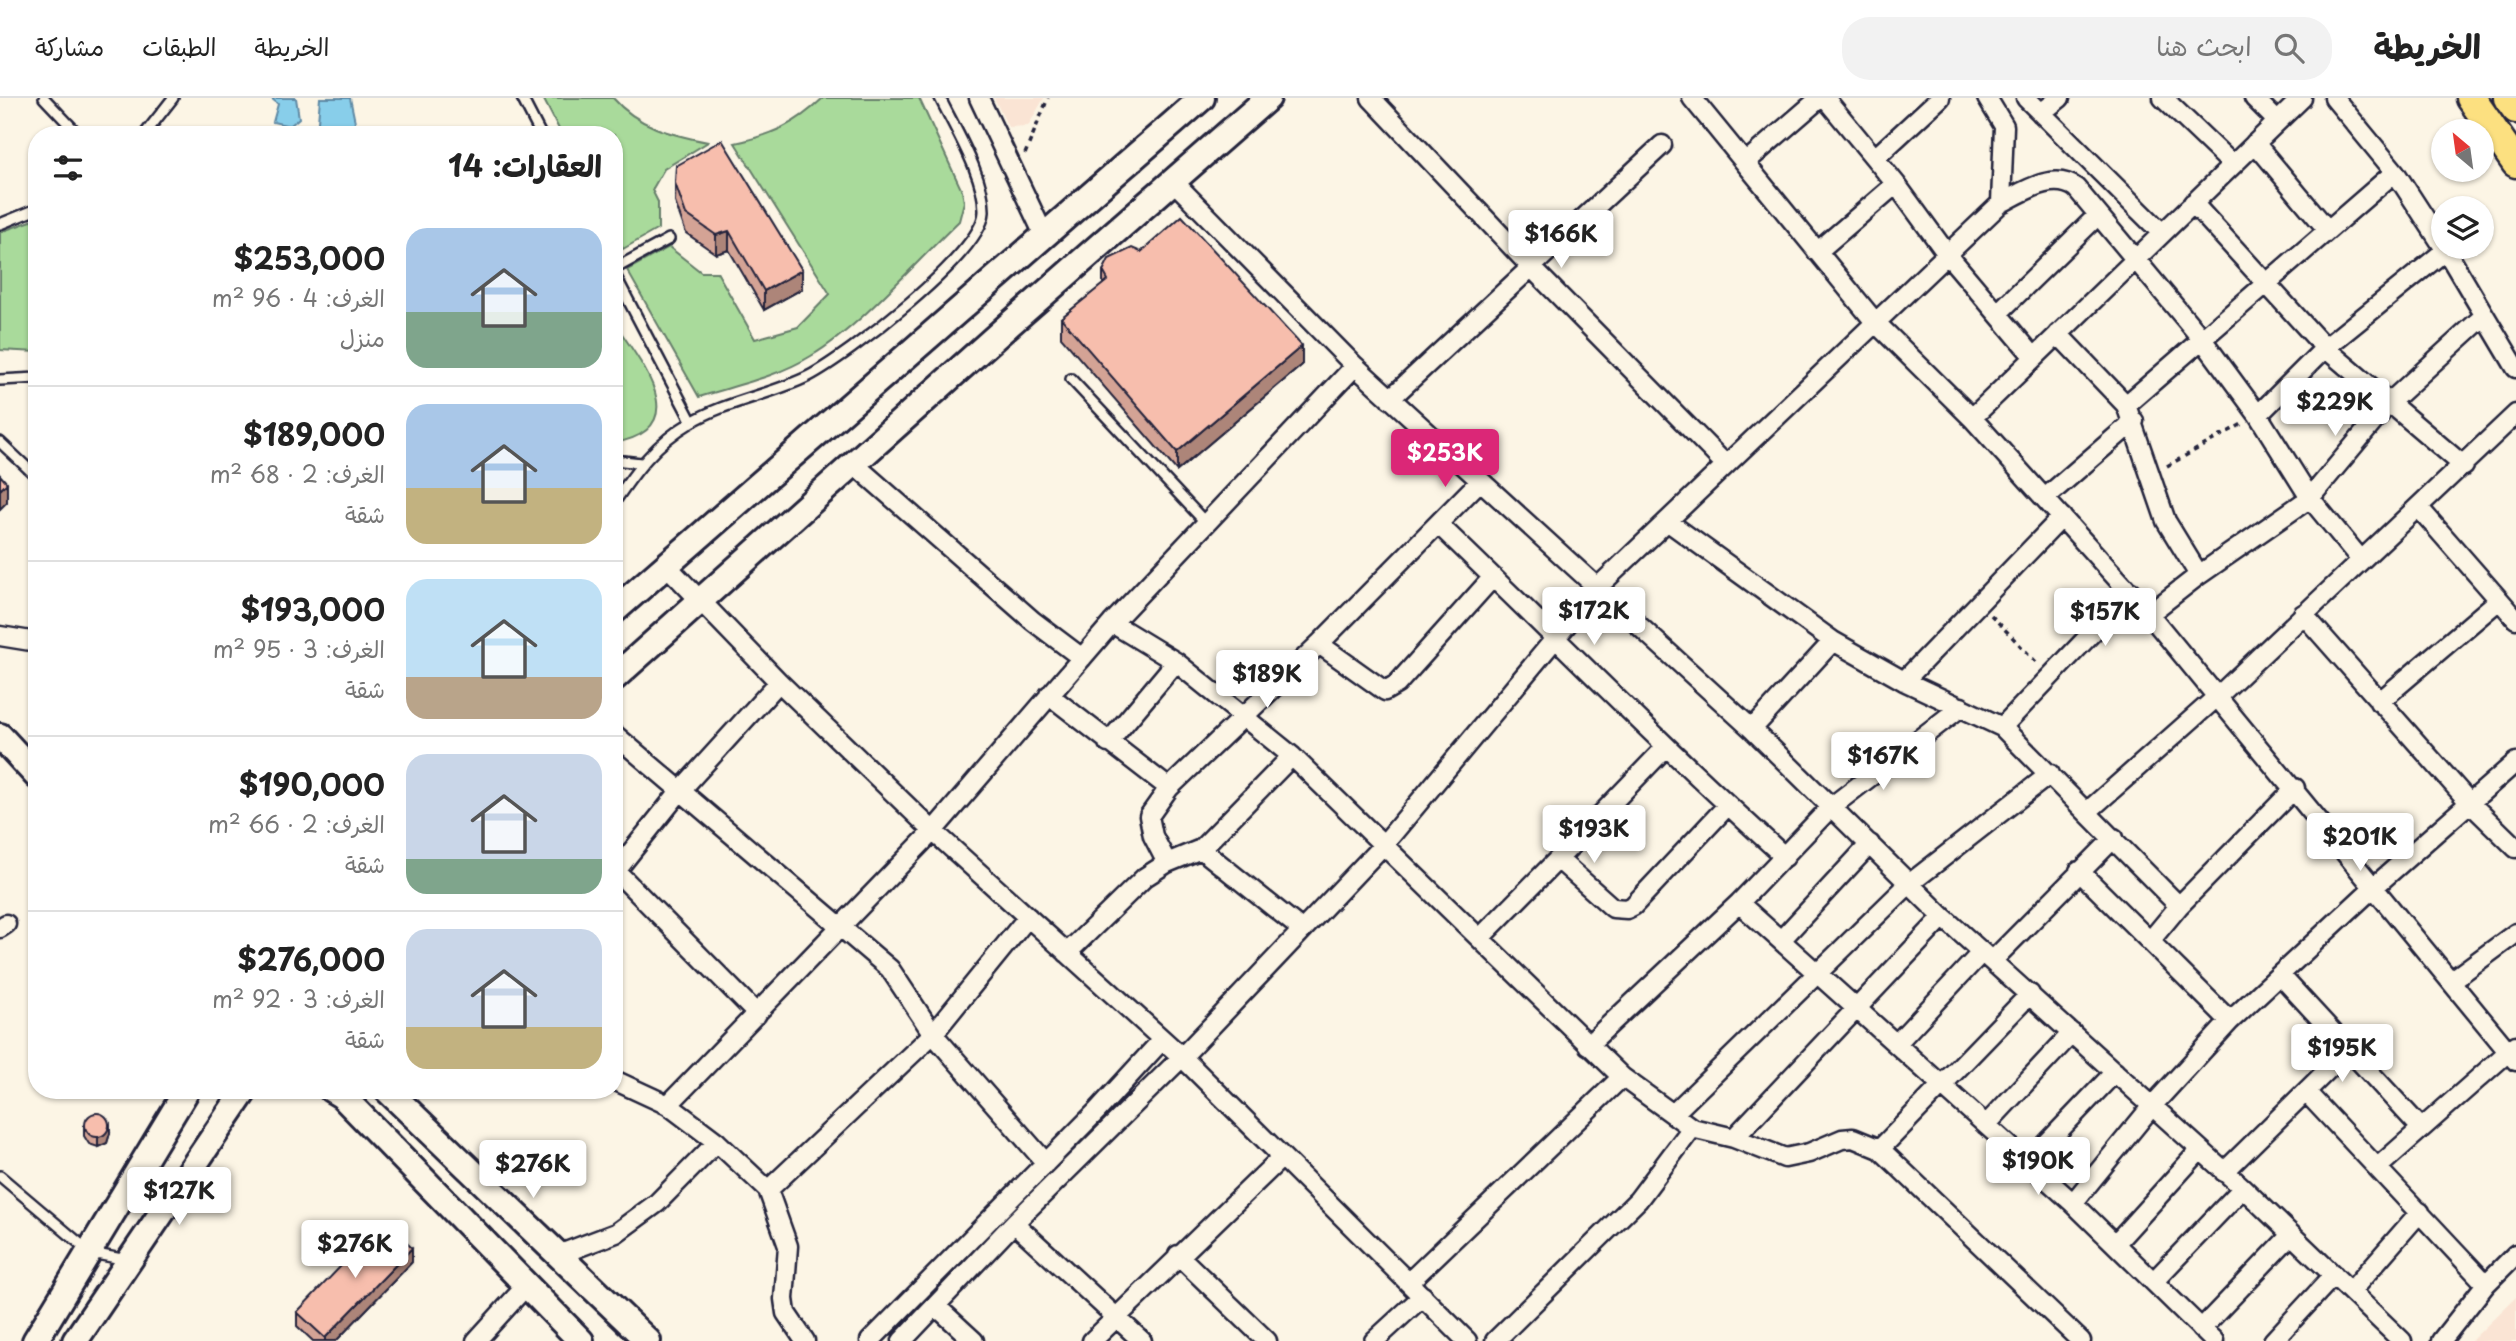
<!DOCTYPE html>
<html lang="ar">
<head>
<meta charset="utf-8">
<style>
  :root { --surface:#fff; --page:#f2f2f2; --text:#222; --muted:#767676; --line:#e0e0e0; --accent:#db2777 }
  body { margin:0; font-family:"Playpen Sans","Playpen Sans Arabic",sans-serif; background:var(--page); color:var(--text); direction:rtl; height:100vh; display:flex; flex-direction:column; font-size:26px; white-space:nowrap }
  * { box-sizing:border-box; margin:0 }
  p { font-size:23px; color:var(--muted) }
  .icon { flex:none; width:38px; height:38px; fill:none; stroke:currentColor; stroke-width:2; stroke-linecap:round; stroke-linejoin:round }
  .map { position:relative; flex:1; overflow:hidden; direction:ltr }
  .side { position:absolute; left:28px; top:28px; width:595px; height:973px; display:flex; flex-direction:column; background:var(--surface); border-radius:28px; box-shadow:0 2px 5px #0004; direction:rtl }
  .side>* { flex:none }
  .needle { width:46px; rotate:331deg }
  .controls { position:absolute; left:2431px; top:21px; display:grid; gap:14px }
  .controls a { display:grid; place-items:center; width:63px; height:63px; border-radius:50%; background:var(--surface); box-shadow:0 2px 5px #0004; font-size:35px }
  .price { position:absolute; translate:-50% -60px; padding:0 16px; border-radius:7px; background:#fff; color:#222; font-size:23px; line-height:46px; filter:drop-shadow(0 2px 4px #0008) }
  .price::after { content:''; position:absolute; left:50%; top:42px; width:21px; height:16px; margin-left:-10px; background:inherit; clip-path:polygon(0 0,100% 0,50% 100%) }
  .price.on { background:var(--accent); color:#fff }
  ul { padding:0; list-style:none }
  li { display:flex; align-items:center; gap:21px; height:175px; padding:0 21px }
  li+li { border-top:2px solid var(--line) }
  li span { display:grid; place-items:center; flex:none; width:196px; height:140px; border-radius:21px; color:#555 }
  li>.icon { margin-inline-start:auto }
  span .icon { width:84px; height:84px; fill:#fffc; stroke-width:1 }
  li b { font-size:30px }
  h2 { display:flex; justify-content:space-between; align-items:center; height:84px; padding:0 21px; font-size:30px }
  header { display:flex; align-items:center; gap:42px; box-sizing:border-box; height:98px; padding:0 35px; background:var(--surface); border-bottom:2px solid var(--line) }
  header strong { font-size:33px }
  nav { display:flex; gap:38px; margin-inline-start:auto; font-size:24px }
  .search { width:490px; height:63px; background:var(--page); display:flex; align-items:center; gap:18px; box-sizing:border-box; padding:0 24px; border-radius:28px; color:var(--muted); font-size:26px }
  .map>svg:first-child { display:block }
</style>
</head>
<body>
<header>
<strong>الخريطة</strong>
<div class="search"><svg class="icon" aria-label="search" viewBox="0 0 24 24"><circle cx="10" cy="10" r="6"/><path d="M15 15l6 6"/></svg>ابحث هنا</div>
<nav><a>الخريطة</a><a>الطبقات</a><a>مشاركة</a></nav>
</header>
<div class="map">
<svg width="2516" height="1243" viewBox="0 0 2516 1243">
  <rect width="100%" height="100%" fill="#fcf5e5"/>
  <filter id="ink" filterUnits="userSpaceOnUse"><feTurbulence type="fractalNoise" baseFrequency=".0143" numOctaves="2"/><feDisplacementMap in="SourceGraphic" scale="14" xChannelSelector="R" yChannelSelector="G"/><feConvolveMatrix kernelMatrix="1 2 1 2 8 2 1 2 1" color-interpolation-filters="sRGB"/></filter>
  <g filter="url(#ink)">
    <path fill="#fae4d4" d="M 994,0 L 1044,0 L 1028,28 L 1008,29 Z
      M 2516,1199 L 2516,1243 L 2471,1243 Z"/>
    <path fill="#a9da9b" stroke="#667e6b" stroke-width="2" d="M 543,0 L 613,0 C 638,29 672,37 708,44 L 664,71 L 652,92 L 658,104 L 658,131 L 623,151 L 614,135 L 614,37 L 562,37 Z
      M 823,0 L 919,0 L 962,93 L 964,104 L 959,123 C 917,163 859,230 811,258 C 777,279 737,287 699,299 L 627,172 L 669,149 L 701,174 L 717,174 L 755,241 L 798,229 L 830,196 L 735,45 C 772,37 796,26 823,0 Z
      M 37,121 L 37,254 L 0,252 L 0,134 Z
      M 614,224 C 640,264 697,330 614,345 Z"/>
    <path fill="#88ceea" stroke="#5f89a4" stroke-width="2" d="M 271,0 L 296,0 L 299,20 L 290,28 L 273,24 L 278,6 Z
      M 320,0 L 350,0 L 355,24 L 350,37 L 317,36 Z"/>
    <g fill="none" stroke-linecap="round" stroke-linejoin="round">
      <g stroke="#22223b" stroke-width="14">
        <path id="lane" d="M 44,0 L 79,37
          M 522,0 L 541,37
          M 144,37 L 173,0
          M 0,126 L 37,111
          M 614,171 L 669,141
          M 614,175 L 692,324
          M 1071,281 L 1205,424
          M 0,282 L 37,280
          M 0,344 L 37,379
          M 614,362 L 641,365
          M 614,405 C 636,372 656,345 690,325 C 726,303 771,297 809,278 C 847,258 982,156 984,114 C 985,79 955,31 940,0
          M 0,1078 L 91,1155 L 127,1162"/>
      </g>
      <g stroke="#22223b" stroke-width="23">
        <path id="street" d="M 979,0 L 1044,137
          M 1371,0 L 1533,171 L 1726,367
          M 1692,0 L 1875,224 L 1972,320 L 2149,516 L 2516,963
          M 1825,0 L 1896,86 L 1947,156 L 2034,259
          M 1987,0 L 2004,28 L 2001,105
          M 2026,0 L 2162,135
          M 2163,0 L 2233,67
          M 2254,0 L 2277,23
          M 2334,0 L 2395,74 L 2443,148
          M 2041,15 L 2060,0
          M 2255,45 L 2326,130
          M 1875,60 L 1940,0
          M 1746,64 L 1820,0
          M 1172,82 L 1355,268 L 1752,631 L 1943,819 L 2243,1090 L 2402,1243
          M 2193,105 L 2325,250 L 2464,368
          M 2444,149 L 2516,270
          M 1817,154 L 1896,86
          M 1998,215 L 2098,117
          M 2058,236 L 2126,307 L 2166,423 L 2199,477
          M 1390,301 L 1662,47
          M 2126,307 L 2395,74
          M 2258,317 L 2325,250 L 2446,152
          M 1972,320 L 2302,0
          M 854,366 L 1033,523 L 1082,560
          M 2045,400 L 2134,323
          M 2419,410 L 2516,521
          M 1667,423 L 1833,543 L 1904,583 L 2002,629 L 2179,808
          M 1438,426 C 1554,537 1666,652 1785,759
          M 665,466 L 779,584 L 933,733 L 1182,959 L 1467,1243
          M 2149,516 L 2199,477 L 2310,400 L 2390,304 L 2484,218
          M 2303,516 L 2469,704 L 2516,750
          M 1112,525 L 1176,564 L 1292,658 L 1622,979 L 1692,1030 L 1734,1040 L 1785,1060 L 1809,1055 L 1842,1041 L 1853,1040 L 1880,1051 L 2081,1243
          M 0,538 L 37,544
          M 1319,546 L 1385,593 L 1397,586 L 1493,479
          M 1904,583 L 2062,419
          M 1049,597 L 1169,690
          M 2379,604 L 2499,502
          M 2002,629 L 2131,494
          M 1752,631 L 1833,543
          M 614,636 L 890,871 L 933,936 L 1046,1065
          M 1108,645 L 1176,564
          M 2088,713 L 2218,598 L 2516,316
          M 1201,751 L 1301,831
          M 1558,761 L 1666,649
          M 1167,765 L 1153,738 L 1149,718 L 1169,690 L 1319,546 L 1480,383
          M 614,771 L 757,916
          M 616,773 L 680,693 L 779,584
          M 2079,773 L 2230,923
          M 1739,805 L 2073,1105 L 2214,1243
          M 0,830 L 6,826
          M 1480,840 L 1558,761 L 1613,810 L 1627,811 L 1633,808 L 1728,707
          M 1781,842 L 1870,746
          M 2150,843 L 2179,808 L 2295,690
          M 1067,855 L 1145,779 L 1167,765 L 1201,751 L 1292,658
          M 1992,863 L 2114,740
          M 2281,878 L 2420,1029
          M 2451,883 L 2516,835
          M 1897,945 L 1982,854
          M 1588,947 L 1739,805 L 1831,709 L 1961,609
          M 614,982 L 668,1007 L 717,1044 L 768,1092 L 788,1148 L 784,1201 L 786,1215 L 805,1243
          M 2307,995 L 2486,1186
          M 668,1007 L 933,733 L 1112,525 L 1355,268
          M 1673,1016 L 1909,786 L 2050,676
          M 1986,1027 L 2072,935
          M 1734,1040 L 1943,819
          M 1880,1051 L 2030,896
          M 2028,1065 L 2115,974
          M 2378,1069 L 2516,947
          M 2224,1074 L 2349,951
          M 768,1092 L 933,936 L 1028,819
          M 2073,1105 L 2152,1008 L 2230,923 L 2375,788 L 2516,664
          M 1014,1125 L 1142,1243
          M 2115,1146 L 2200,1052
          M 558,1157 L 616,1135 L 657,1105 L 717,1044
          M 1178,1157 L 1267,1243
          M 2154,1183 L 2243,1090
          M 1409,1184 L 1622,979
          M 2352,1192 L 2420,1114
          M 936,1208 L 974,1243
          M 2201,1231 L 2291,1137
          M 476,1243 L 525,1189
          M 870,1243 L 1097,1013 L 1162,942
          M 902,1243 L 1014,1125 L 1182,959 L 1385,745 L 1599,488 L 2001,105 C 2023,94 2053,73 2076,90 L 2202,241 L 2258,317 L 2310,400 L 2361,462
          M 1092,1243 L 1281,1060
          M 1374,1243 L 1423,1198
          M 1495,1243 L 1638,1102 L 1692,1030
          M 2273,1243 L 2334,1177
          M 2441,1243 L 2486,1186 L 2516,1156"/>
      </g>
      <g stroke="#22223b" stroke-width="30">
        <path id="secondary" d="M 614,513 L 1202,0
          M 614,580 L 1011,225 L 1268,0
          M 0,638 L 37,678
          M 332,992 L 342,998 L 581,1243
          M 387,992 L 648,1243
          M 35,1243 L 187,992
          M 75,1243 L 245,992"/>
      </g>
      <g stroke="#22223b" stroke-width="33">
        <path id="primary" d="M 2471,0 L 2516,65
          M 2508,0 L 2516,11"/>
      </g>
      <path stroke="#22223b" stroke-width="3.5" stroke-dasharray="5 5" stroke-linecap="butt" d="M 1025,56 L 1048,0
        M 2167,368 L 2242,326
        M 1991,517 L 2039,567"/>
      <use href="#lane" stroke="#fcf5e5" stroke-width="9"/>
      <use href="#street" stroke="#fcf5e5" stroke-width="18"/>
      <use href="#secondary" stroke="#fcf5e5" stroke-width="24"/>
      <use href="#primary" stroke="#fce080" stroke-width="28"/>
    </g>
    <path fill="#d4a395" stroke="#22223b" stroke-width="2" d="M 676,68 L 802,191 L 764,212 L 729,152 L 716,156 L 686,135 L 675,104 Z
      M 1103,173 L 1302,267 L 1177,373 L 1061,239 L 1061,220 L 1103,187 Z
      M 84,1028 L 110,1035 L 107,1045 L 98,1049 L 89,1046 L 84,1038 Z
      M 412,1164 L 336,1243 L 313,1243 L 297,1228 L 297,1214 Z"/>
    <path fill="#ad8579" stroke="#22223b" stroke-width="2" d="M 729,133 L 729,152 L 716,156 L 716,137 Z
      M 802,172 L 802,191 L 764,212 L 764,193 Z
      M 1302,248 L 1302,267 L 1177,373 L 1177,354 Z
      M 7,385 L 7,404 L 0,411 L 0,392 Z
      M 110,1026 L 110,1035 L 107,1045 L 98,1049 L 98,1040 Z
      M 412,1150 L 412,1164 L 336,1243 L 325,1243 L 325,1240 Z"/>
    <path fill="#f7bead" stroke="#22223b" stroke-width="2" d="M 722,42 L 802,172 L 764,193 L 729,133 L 716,137 L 686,116 L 675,85 L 676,68 Z
      M 1182,118 L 1302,248 L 1177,354 L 1061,220 L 1108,182 L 1103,173 L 1109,161 L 1132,150 L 1141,154 Z
      M 0,377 L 7,385 L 0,392 Z
      M85 1027a12 12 0 1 1 24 0a12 12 0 1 1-24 0Z
      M 384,1123 L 412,1150 L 325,1240 L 297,1214 Z"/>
  </g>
</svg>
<div class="controls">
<a><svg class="needle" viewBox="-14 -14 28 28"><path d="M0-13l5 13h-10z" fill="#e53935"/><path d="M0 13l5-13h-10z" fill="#767676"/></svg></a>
<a><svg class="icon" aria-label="layers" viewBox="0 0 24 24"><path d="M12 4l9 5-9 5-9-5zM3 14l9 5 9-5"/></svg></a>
</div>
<b class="price" style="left:1561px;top:172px">$166K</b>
<b class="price" style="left:2335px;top:340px">$229K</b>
<b class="price on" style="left:1445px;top:391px">$253K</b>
<b class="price" style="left:1594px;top:549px">$172K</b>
<b class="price" style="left:2105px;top:550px">$157K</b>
<b class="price" style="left:1267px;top:612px">$189K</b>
<b class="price" style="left:1883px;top:694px">$167K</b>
<b class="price" style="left:1594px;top:767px">$193K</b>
<b class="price" style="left:2360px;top:775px">$201K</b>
<b class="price" style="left:2342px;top:986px">$195K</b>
<b class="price" style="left:2038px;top:1099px">$190K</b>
<b class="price" style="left:533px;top:1102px">$276K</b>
<b class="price" style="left:179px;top:1129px">$127K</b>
<b class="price" style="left:355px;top:1182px">$276K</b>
<section class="side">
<h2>العقارات: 14<svg class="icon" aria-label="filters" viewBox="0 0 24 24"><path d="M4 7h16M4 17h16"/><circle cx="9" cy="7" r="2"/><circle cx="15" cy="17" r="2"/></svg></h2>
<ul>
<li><span style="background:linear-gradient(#a9c7e8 60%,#7fa58c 0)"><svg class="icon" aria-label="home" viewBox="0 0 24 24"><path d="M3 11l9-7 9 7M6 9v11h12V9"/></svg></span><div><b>$253,000</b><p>الغرف: 4 · 96 m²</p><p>منزل</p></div></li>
<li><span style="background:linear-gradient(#a9c7e8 60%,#c2b280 0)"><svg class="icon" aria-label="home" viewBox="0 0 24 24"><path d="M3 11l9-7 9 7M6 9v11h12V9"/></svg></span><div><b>$189,000</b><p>الغرف: 2 · 68 m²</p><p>شقة</p></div></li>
<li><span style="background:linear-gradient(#bfe0f5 70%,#b9a48a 0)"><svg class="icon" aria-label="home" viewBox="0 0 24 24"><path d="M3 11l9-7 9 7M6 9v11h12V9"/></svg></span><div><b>$193,000</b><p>الغرف: 3 · 95 m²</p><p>شقة</p></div></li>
<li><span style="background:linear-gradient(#c9d6e8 75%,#7fa58c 0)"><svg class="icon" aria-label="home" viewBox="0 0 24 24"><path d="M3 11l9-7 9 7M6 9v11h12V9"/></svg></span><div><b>$190,000</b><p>الغرف: 2 · 66 m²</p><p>شقة</p></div></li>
<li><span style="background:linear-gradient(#c9d6e8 70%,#c2b280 0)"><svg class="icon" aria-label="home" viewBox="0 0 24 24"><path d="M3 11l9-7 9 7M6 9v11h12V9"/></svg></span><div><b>$276,000</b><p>الغرف: 3 · 92 m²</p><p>شقة</p></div></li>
</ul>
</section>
</div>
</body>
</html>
